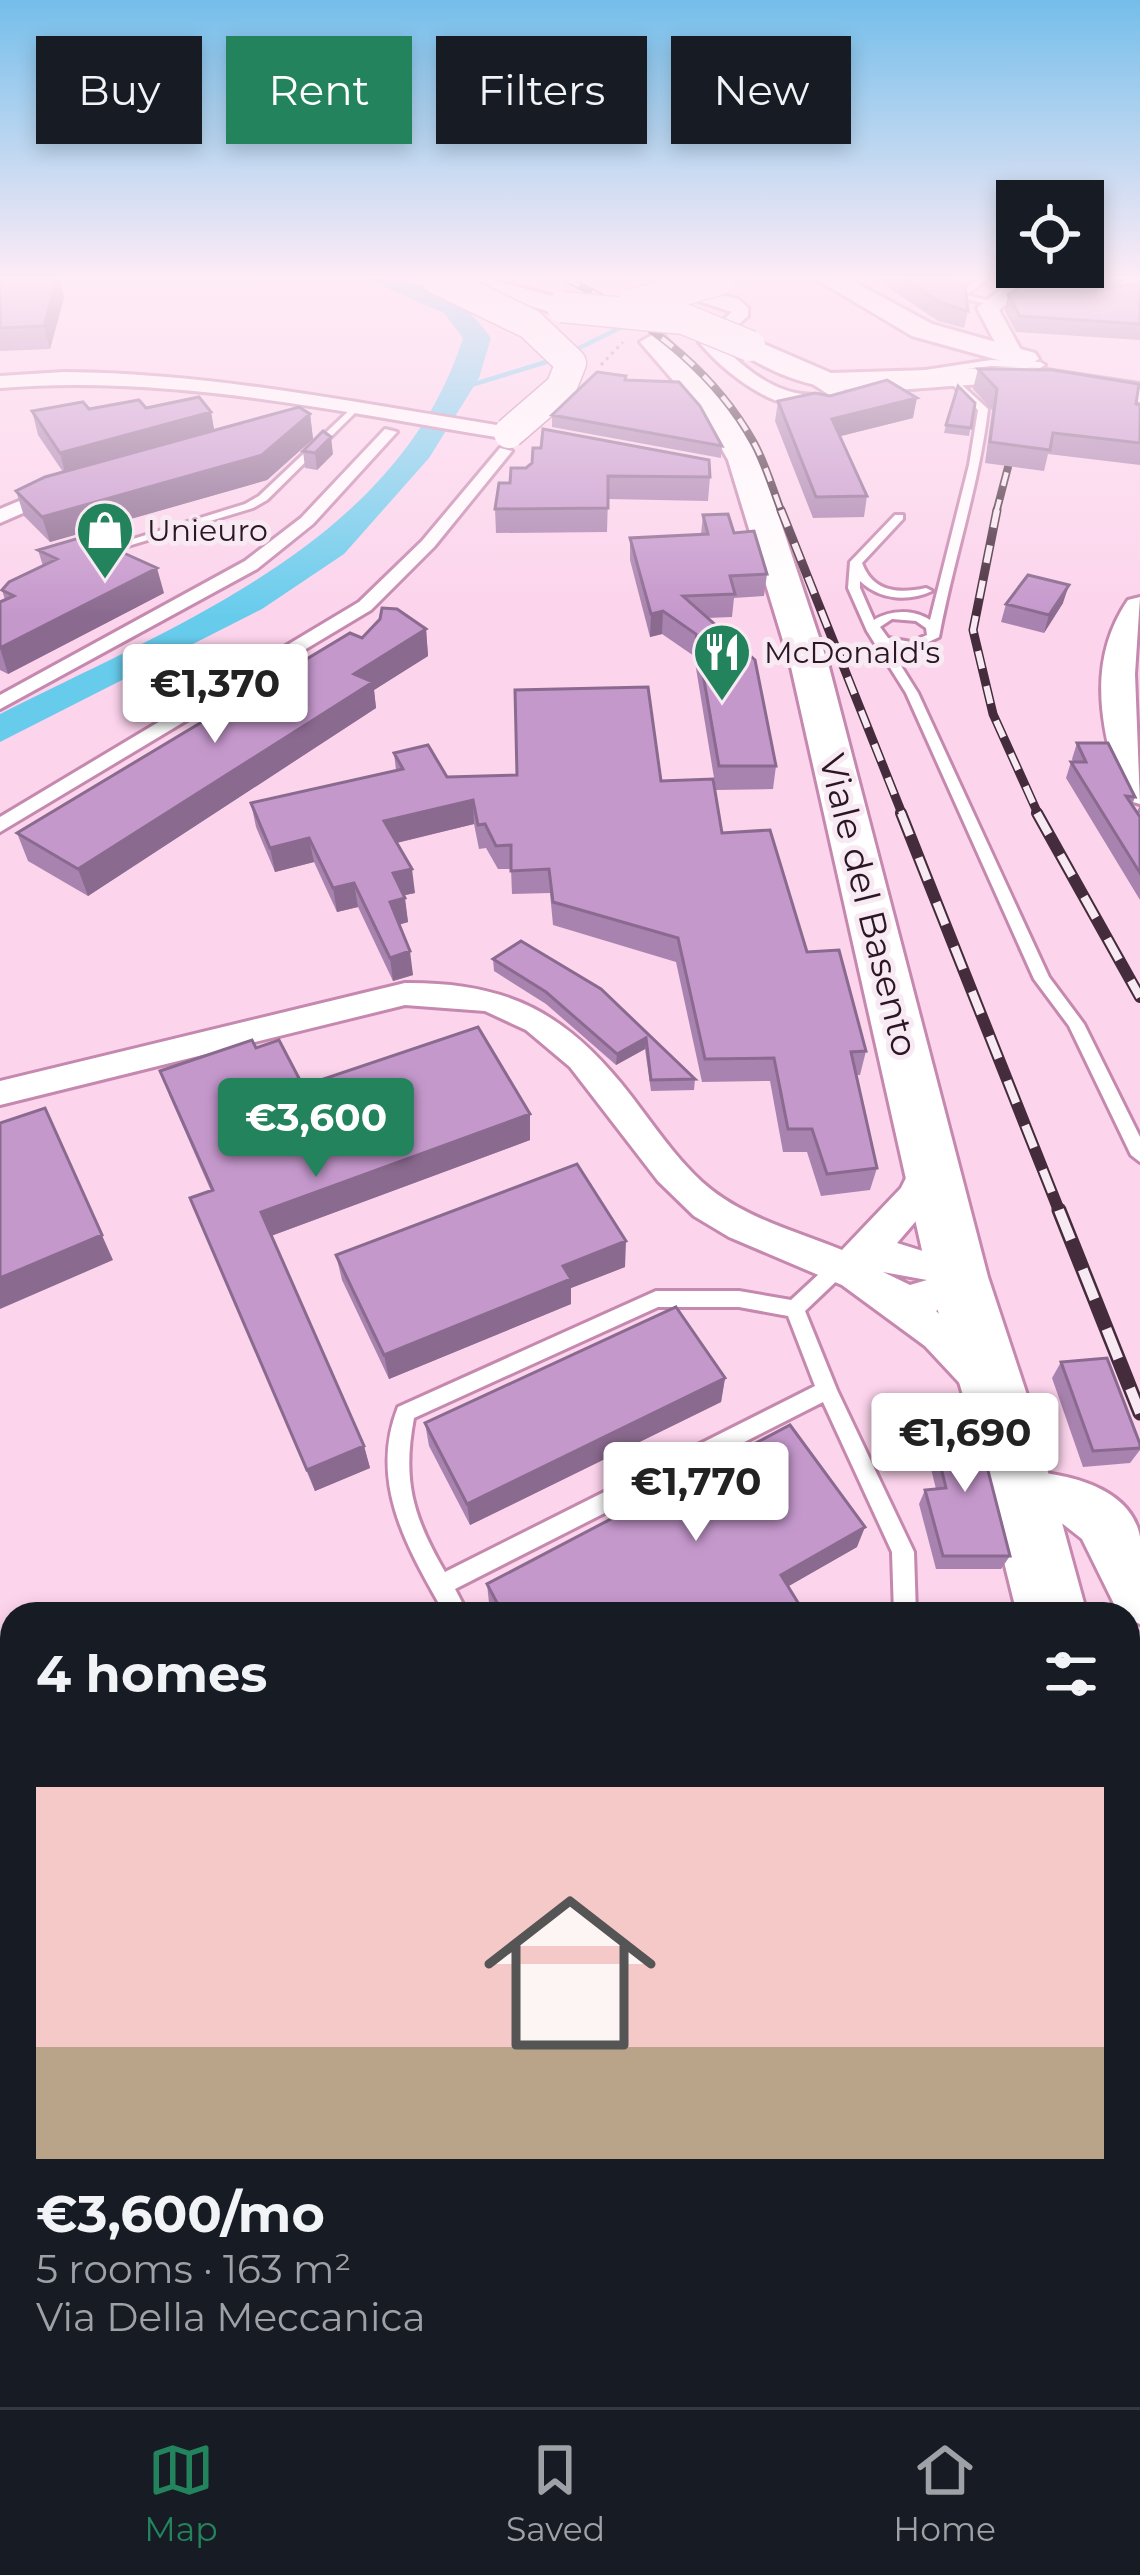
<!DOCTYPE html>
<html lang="en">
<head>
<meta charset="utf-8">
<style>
  :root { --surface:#171b24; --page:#20242c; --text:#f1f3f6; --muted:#9ea1a6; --line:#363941; --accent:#22835c }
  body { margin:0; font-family:Montserrat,sans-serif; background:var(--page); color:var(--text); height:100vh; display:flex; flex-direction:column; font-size:45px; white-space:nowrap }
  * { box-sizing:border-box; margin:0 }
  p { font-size:39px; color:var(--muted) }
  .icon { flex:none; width:66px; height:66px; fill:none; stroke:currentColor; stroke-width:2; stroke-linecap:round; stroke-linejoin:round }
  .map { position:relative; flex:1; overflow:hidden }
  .side { position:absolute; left:0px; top:1602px; width:1140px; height:807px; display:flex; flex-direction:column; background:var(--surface); border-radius:36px 36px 0 0; box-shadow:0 6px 18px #0003 }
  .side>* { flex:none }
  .guide { position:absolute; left:36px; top:36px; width:1068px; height:108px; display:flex; gap:24px }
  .buttons { position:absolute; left:996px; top:180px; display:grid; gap:24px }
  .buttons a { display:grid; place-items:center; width:108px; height:108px; border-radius:0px; background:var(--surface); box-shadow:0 6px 18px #0003; font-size:60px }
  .price { position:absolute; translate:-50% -102px; padding:0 27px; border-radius:12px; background:#fff; color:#222; font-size:39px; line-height:78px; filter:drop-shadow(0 3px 6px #0008) }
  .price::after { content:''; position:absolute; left:50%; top:72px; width:36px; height:27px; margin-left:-18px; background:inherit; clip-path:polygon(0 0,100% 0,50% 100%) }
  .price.current { background:var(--accent); color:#fff }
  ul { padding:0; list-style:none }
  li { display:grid; align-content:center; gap:24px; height:636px; padding:0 36px }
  li span { display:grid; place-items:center; height:372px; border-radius:0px; color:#555 }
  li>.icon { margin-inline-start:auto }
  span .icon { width:216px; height:216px; fill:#fffc; stroke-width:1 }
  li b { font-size:51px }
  h2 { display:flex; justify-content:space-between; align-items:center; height:144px; padding:0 36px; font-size:51px }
  .tag { padding:0 42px; border-radius:0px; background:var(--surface); box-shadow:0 6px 18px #0003; font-size:42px; line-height:108px }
  .tag.current { background:var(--accent); color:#fff }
  .dock { display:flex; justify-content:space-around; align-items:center; height:168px; border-top:3px solid var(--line); background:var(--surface); font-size:33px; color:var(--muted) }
  .dock a { display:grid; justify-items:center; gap:6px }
  .dock .current { color:var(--accent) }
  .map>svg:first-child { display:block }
</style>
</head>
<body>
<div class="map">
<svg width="1140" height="2407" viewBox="0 0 1140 2407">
  <rect width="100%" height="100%" fill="#fcd4ec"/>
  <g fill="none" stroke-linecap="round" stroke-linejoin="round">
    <path stroke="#67ccec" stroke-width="4.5" d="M 571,352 L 626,325
      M 458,389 L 556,359"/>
    <path fill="#67ccec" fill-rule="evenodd" d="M 366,279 C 423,279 458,292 491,338 L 479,378 L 429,458 L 344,554 L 262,609 L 0,742 L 0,714 C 174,625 398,543 463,338 L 444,313 Z"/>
    <g stroke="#c588ae" stroke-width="6">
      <path id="service" d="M 978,279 L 988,279 L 966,295 L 994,302 L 994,306 L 955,296 Z
        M 991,360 L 1040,362 L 1045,365 L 1040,368 L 991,366 L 925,374 L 929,377 L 924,380 L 912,372 Z
        M 951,375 L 988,409 C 979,486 953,561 939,637 L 912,650 L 888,645 L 918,693 L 1049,977 L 1084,1024 L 1140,1137 L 1140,1162 L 1131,1155 L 1069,1026 L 1034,979 L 906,693 L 867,631 L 848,588 L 850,562 L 895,515 L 903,515 L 903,519 L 862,563 C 873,592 898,594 926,588 L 932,591 C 908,602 880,600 860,581 L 860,588 L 874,620 C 890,610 913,609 930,620 L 969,465 L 978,410 L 948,380 ZM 892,619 L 916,621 L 926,628 L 927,635 L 911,642 L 888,638 L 880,627 Z
        M 355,405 L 360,408 L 358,410 L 267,500 L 253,508 L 92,557 L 82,555 L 245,504 L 259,496 Z
        M 840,1258 L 847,1261 L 849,1266 L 847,1271 L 805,1311 L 837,1390 L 914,1552 L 916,1614 L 894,1614 L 892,1552 L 823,1402 L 455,1589 L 468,1614 L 445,1614 C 408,1549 368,1483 398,1407 L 656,1291 L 739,1291 L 791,1300 L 833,1261 ZM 658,1307 L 739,1307 L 788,1316 L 815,1386 L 445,1572 C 413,1517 402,1481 414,1418 Z"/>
    </g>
    <g stroke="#c588ae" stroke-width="6">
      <path id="pedestrian" d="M 385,429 L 397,432 L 313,524 L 257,569 L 0,709 L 0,695 L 245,561 L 301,518 Z
        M 500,448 L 512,451 L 434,547 L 371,610 L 0,832 L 0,817 L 359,602 L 422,541 Z"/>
    </g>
    <g stroke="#c588ae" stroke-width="6">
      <path id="minor" d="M 681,279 L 695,279 L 691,288 L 738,299 L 748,308 L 748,316 L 718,342 C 749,373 783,401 828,394 L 808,381 L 817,375 L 854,395 C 803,433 733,383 699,342 L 732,312 L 674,293 L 672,290 Z
        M 64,372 C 215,373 360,404 509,427 L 519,433 L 509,439 C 339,412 173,374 0,388 L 0,376 Z
        M 62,483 L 72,489 L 69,493 L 0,523 L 0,509 Z
        M 405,983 C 510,982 568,1014 632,1097 C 654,1126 675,1157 702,1182 C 742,1218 794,1230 842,1250 L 901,1188 L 920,1150 L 932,1147 L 944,1150 L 950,1160 L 928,1207 L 897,1243 L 971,1266 L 977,1277 L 971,1288 L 936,1311 L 995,1367 L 1001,1379 L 995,1391 L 981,1396 L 967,1391 L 925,1346 L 842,1285 L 729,1237 L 694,1216 L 658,1181 L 570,1067 L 526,1030 L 485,1011 L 405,1005 L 0,1105 L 0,1081 ZM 883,1272 L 927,1280 L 910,1285 Z"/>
    </g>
    <g stroke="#c588ae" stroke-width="6">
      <path id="tertiary" d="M 1014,279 L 1037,279 L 999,310 L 1022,352 L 1011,359 L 1000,352 L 977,308 Z
        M 1022,1471 C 1064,1473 1131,1486 1140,1537 C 1140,1564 1140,1596 1140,1624 L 1128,1619 L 1128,1614 L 1119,1614 L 1082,1539 L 1063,1524 L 1003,1512 L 996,1495 L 1003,1478 Z"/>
    </g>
    <g stroke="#c588ae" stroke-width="6">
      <path id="secondary" d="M 1140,597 L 1135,674 L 1140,804 L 1126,800 L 1121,792 C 1100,726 1087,660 1128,600 Z"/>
    </g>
    <g stroke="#c588ae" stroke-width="6">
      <path id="primary" d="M 446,279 L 489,279 L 571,301 L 575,307 L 562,315 L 450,284 Z
        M 816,279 L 849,279 L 932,324 L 1035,353 L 1039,359 L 1026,367 L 1140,384 L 1140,402 C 1091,390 1042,383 992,384 C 895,386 828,410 740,352 L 736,346 L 740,340 L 750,338 L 831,373 L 1023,367 L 912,336 Z
        M 654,334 L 664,336 L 727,405 L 760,460 L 829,667 L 988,1277 L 1026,1392 L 1087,1614 L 1017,1614 L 962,1392 L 928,1277 L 791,667 L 728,460 L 703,415 L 640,342 Z
        M 1128,1878 L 1140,1883 L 1140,2008 L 1128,2003 Z"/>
    </g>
    <path stroke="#ad8ba0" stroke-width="3" stroke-dasharray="3 4.5" stroke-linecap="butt" d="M 601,365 L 623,342"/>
    <use href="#service" fill="#fff" fill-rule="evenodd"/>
    <use href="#pedestrian" fill="#fff" fill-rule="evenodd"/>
    <use href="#minor" fill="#fff" fill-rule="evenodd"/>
    <use href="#tertiary" fill="#fff" fill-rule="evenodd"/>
    <use href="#secondary" fill="#fff" fill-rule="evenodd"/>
    <use href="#primary" fill="#fff" fill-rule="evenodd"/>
    <g stroke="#452c3c" stroke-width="8">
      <path id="rail-far3" d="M 567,279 C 641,316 713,369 754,443 C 766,465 773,490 782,513
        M 996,513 L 1008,467"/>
    </g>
    <g stroke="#452c3c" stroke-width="9">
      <path id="rail-far2" d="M 781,510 L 903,816
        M 997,510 L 973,630 L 993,714 L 1039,816"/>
    </g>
    <g stroke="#452c3c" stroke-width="12">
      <path id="rail-far1" d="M 901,813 L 1060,1213
        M 1037,813 L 1140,997"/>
    </g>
    <g stroke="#452c3c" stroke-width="15">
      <path id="rail" d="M 1059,1210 L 1140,1413"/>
    </g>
    <use href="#rail-far3" stroke="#f8eaf2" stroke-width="4.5" stroke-dasharray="14" stroke-linecap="butt"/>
    <use href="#rail-far2" stroke="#f8eaf2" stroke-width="6" stroke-dasharray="18" stroke-linecap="butt"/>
    <use href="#rail-far1" stroke="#f8eaf2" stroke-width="8" stroke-dasharray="24" stroke-linecap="butt"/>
    <use href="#rail" stroke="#f8eaf2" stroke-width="10" stroke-dasharray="32" stroke-linecap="butt"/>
    <g stroke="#c588ae" stroke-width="33" stroke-linecap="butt">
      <path id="primary-bridge" d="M 437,279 L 530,324 L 571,363 L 561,388 L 509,433
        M 632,305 L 718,280
        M 562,307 L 684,319 L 750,346"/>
    </g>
    <use href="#primary-bridge" stroke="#fff" stroke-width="30"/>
  </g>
  <path fill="#a983af" d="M 0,279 L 60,279 L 64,298 L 50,349 L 0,351 Z
    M 880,279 L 958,279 L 968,311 L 964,328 L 938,321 L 892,290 Z
    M 1033,279 L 1127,279 L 1117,287 L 1140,282 L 1140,340 L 1016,332 L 1005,311 L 1008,295 Z
    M 978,369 L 1140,405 L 1140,465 L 1048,454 L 1044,471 L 985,463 L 992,410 L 973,389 Z
    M 625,380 L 722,446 L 721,458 L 552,427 L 552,415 Z
    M 778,401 L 913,418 L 840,436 L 867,496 L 864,517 L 813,518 L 775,421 Z
    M 975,403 L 969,436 L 944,433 L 946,425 Z
    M 146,408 L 211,412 L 214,430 L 310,414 L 313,439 L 267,480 L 50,542 L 24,516 L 16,491 L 63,472 L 38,435 L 32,411 Z
    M 303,451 L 333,454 L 317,470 L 305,468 Z
    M 511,468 L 710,477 L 708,501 L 608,499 L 607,532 L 496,533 L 495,509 L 510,483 Z
    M 703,515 L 734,533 L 767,574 L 764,596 L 734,598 L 732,617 L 707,618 L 776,766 L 773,789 L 716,790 L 694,656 L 662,634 L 650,637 L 630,560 L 630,538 L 701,534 Z
    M 38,550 L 164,593 L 8,674 L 0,670 L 0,602 L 5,600 L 2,590 L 43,566 Z
    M 1063,603 L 1044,633 L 1001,622 L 1006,604 Z
    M 426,629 L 428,656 L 374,690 L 376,708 L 88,896 L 28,861 L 17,833 L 362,638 Z
    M 1077,743 L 1135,797 L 1132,805 L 1137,812 L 1140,805 L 1140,813 L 1137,813 L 1140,817 L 1140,900 L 1066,778 L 1071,762 L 1073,762 L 1072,759 Z
    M 394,753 L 447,777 L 661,781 L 722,833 L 807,952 L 866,1051 L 860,1075 L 856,1075 L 877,1168 L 870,1190 L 821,1196 L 807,1152 L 783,1152 L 770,1081 L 702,1082 L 676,962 L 553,925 L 550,893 L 512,894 L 511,869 L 498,869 L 486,848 L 479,849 L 474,824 L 397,843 L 415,893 L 404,895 L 408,922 L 399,925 L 413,975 L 393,981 L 358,907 L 337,912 L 314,862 L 275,872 L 256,827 L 251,803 L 396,770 Z
    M 521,941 L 695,1079 L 694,1090 L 651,1091 L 645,1049 L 616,1065 L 546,1004 L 494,971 L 493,959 Z
    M 256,1048 L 303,1086 L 530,1140 L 271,1236 L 364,1446 L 370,1468 L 315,1491 L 190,1198 L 211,1191 L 170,1097 L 160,1071 Z
    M 336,1255 L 625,1267 L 571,1288 L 571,1304 L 389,1379 L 342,1280 Z
    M 1061,1362 L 1140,1444 L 1140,1450 L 1130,1463 L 1083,1467 L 1052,1378 Z
    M 725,1378 L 721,1402 L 470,1525 L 429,1446 L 425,1423 Z
    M 930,1422 L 1010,1556 L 1001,1569 L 936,1569 L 919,1504 L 925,1490 L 936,1489 L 923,1436 Z
    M 857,1547 L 788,1586 L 805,1614 L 495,1614 L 489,1603 L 487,1584 Z
    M 1128,2192 L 1140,2195 L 1140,2406 L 1128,2395 Z"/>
  <path fill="#8a6a8f" d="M 57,279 L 60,279 L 64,298 L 50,349 L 44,326 Z
    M 1111,279 L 1127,279 L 1089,308 L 1093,292 Z
    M 917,398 L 913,418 L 829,439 L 832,419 Z
    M 211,412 L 215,435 L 66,477 L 60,453 Z
    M 310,414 L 313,439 L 267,480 L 50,542 L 42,517 Z
    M 331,437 L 333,454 L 317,470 L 315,453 Z
    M 157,568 L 164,593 L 8,674 L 0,648 Z
    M 1069,585 L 1063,603 L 1044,633 L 1049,615 Z
    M 663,611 L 662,634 L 650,637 L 651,614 Z
    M 426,629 L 428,656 L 374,690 L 376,708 L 88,896 L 78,869 L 354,674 Z
    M 473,800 L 474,824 L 387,845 L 384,821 Z
    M 309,838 L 314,862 L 275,872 L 270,848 Z
    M 412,869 L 415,893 L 396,897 L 393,873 Z
    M 354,883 L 358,907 L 337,912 L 333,888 Z
    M 405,898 L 408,922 L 393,926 L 390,902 Z
    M 410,951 L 413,975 L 393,981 L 390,958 Z
    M 646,1038 L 645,1049 L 616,1065 L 617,1054 Z
    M 530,1114 L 530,1140 L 268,1237 L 261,1212 Z
    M 57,1134 L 113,1260 L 0,1309 L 0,1278 Z
    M 626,1241 L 625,1267 L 571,1288 L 571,1304 L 389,1379 L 384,1355 L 563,1266 Z
    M 725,1378 L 721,1402 L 470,1525 L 467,1504 Z
    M 364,1446 L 370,1468 L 315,1491 L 307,1470 Z
    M 865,1527 L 857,1547 L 775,1594 L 781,1575 Z"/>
  <path fill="#c598cc" stroke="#8a6a8f" stroke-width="3" d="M 0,279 L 57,279 L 44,326 L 0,328 Z
    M 905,279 L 956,279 L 955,281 L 965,285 L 968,311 L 941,303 Z
    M 1033,279 L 1111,279 L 1093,292 L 1140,282 L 1140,324 L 1020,316 L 1008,295 Z
    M 978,369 L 1053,370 L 1139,384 L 1136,404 L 1140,405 L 1140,443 L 1053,433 L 1050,450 L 990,442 L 997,389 Z
    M 597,372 L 626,376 L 625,380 L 679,382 L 700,406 L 722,446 L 552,415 Z
    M 887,380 L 917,398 L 832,419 L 867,496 L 816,497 L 778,401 L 815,393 L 830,396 Z
    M 958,386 L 975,403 L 971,428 L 946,425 Z
    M 199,397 L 211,412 L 60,453 L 32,411 L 83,402 L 89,409 L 139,400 L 146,408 Z
    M 299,407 L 310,414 L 262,455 L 42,517 L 16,491 L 45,477 Z
    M 543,429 L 709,460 L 710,477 L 608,476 L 608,508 L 495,509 L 499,483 L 510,483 L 511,468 L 526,468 L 532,463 L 533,448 L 541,448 Z
    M 323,431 L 331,437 L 315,453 L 303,451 Z
    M 728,514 L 734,533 L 754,531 L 767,574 L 730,576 L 735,594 L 683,596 L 755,660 L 776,766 L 719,766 L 696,634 L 663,611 L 651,614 L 630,538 L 708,534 L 703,515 Z
    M 86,536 L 157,568 L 0,648 L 0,602 L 14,596 L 2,590 L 9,582 L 57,559 L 38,550 Z
    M 1028,575 L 1069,585 L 1049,615 L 1006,604 Z
    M 382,608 L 397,609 L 426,629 L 354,674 L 373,682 L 78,869 L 17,833 L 350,633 L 362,638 L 380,619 Z
    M 648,687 L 661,781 L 713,779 L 722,833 L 770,830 L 807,952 L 839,950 L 866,1051 L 851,1052 L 877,1168 L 827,1174 L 812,1129 L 788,1129 L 774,1058 L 705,1059 L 678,938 L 553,902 L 549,869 L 511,871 L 511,845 L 496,846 L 485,824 L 478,825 L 473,800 L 384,821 L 412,869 L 393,873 L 405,898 L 390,902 L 410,951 L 390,958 L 354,883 L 333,888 L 309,838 L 270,848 L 251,803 L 403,769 L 394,753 L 428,745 L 447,777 L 517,775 L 515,690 Z
    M 1077,743 L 1108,743 L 1135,797 L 1126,796 L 1140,817 L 1140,873 L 1071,762 L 1086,762 Z
    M 521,941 L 601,989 L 695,1079 L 651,1080 L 646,1038 L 617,1054 L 546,992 L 493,959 Z
    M 478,1027 L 530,1114 L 261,1212 L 364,1446 L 307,1470 L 190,1198 L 213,1190 L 160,1071 L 252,1040 L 256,1048 L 279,1040 L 303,1086 Z
    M 45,1108 L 102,1235 L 0,1278 L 0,1123 Z
    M 577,1164 L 626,1241 L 563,1266 L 571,1279 L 384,1355 L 336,1255 Z
    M 676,1307 L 725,1378 L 467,1504 L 425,1423 Z
    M 1107,1358 L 1140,1444 L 1140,1448 L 1093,1451 L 1061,1362 Z
    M 975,1420 L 1010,1556 L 943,1556 L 925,1490 L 946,1488 L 930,1422 Z
    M 790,1425 L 865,1527 L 781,1575 L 805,1614 L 503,1614 L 487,1584 Z
    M 1128,2192 L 1140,2195 L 1140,2384 L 1128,2336 Z"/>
  <linearGradient id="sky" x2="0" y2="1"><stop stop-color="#74beea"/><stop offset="0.45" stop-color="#feecf6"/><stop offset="1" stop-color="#feecf6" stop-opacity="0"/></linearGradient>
  <rect width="1140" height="616" fill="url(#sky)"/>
  <defs>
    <g id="shop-pin" transform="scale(3)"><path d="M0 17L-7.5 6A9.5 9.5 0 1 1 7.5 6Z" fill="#22835c" stroke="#f8eaf2"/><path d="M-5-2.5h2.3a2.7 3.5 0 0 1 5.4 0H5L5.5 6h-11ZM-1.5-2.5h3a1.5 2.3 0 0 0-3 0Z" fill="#fff"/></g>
    <g id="restaurant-pin" transform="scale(3)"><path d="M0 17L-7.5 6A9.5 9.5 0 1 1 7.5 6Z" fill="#22835c" stroke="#f8eaf2"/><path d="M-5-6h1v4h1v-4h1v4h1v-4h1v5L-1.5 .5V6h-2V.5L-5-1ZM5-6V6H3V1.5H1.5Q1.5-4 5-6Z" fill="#fff"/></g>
  </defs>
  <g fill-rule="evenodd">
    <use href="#shop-pin" x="105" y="530"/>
    <use href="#restaurant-pin" x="722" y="652"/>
  </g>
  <g text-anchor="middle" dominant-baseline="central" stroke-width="10" stroke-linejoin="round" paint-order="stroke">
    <g font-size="30" fill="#2c1524" stroke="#f8eaf2" text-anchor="start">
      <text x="147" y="530">Unieuro</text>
      <text x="764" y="652">McDonald's</text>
    </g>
    <g font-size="36" fill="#2c1524" stroke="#f8eaf2">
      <text transform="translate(869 905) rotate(76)">Viale del Basento</text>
    </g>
  </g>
</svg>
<div class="buttons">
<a><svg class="icon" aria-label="locate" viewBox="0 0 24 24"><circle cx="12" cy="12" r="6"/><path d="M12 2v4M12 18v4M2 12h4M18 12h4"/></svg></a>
</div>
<b class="price" style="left:215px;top:746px">€1,370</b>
<b class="price current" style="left:316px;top:1180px">€3,600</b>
<b class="price" style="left:965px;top:1495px">€1,690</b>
<b class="price" style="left:696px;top:1544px">€1,770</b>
<div class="guide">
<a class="tag">Buy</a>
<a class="tag current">Rent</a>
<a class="tag">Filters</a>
<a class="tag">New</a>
</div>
<section class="side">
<h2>4 homes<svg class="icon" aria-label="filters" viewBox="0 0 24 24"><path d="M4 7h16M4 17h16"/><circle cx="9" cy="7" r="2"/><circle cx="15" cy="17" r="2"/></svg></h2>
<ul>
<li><span style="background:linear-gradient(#f6c9c9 70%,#b9a48a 0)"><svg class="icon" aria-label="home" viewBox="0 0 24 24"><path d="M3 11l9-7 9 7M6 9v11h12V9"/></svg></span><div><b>€3,600/mo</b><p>5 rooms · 163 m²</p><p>Via Della Meccanica</p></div></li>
</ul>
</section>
</div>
<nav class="dock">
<a class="current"><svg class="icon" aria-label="map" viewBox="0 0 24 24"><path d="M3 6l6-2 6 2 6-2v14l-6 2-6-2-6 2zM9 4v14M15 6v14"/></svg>Map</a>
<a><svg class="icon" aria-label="saved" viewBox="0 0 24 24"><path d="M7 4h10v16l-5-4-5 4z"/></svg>Saved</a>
<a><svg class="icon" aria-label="home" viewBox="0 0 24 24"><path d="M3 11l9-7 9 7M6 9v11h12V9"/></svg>Home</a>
</nav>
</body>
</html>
